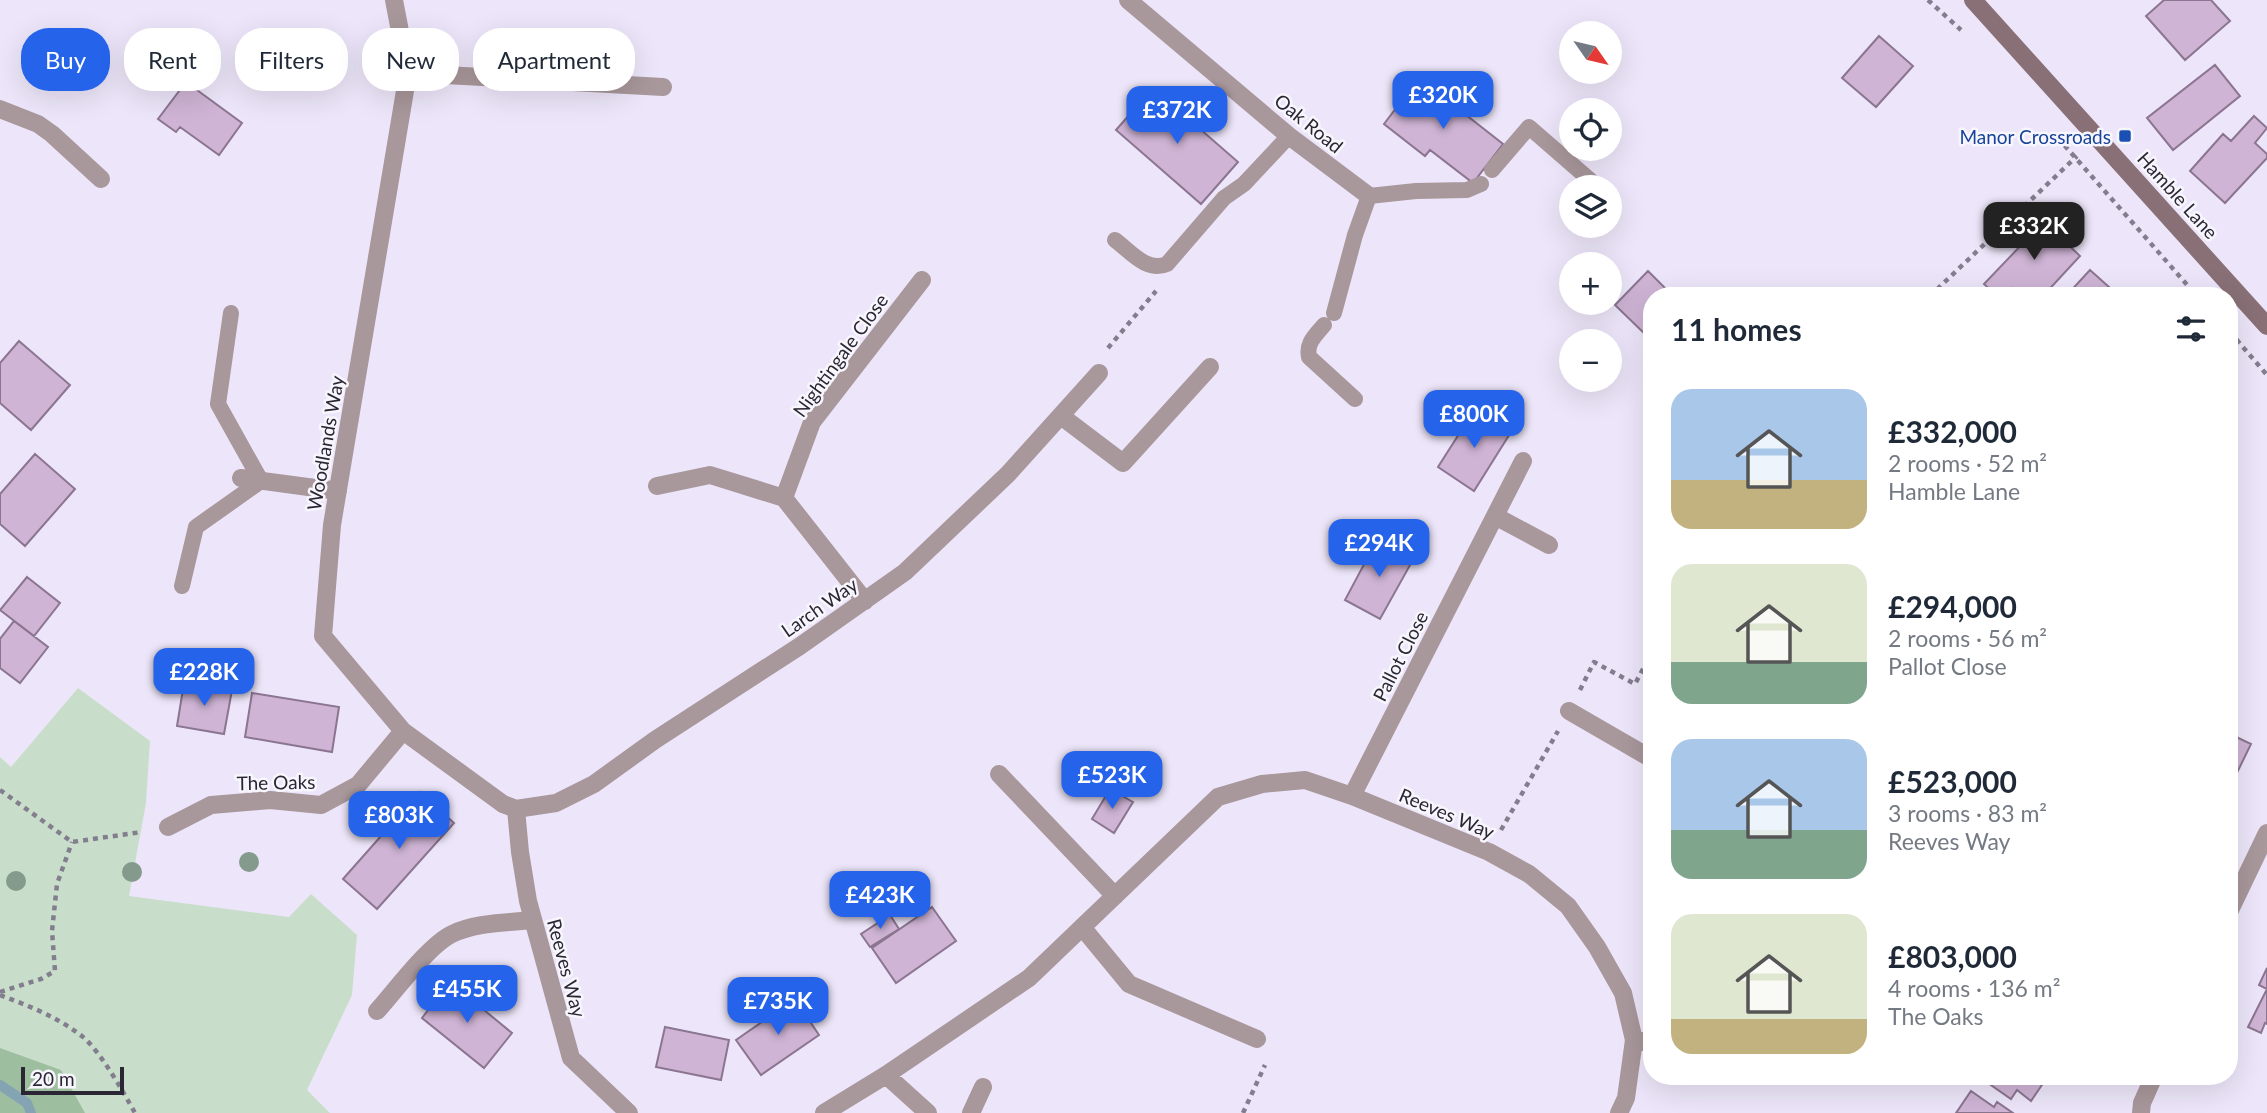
<!DOCTYPE html>
<html lang="en">
<head>
<meta charset="utf-8">
<style>
  :root { --surface:#fff; --page:#f2f2f3; --text:#1f2937; --muted:#747a83; --accent:#2563eb }
  body { margin:0; font-family:Lato,sans-serif; background:var(--page); color:var(--text); height:100vh; display:flex; flex-direction:column; font-size:26px; white-space:nowrap }
  * { box-sizing:border-box; margin:0 }
  p { font-size:23px; color:var(--muted) }
  .icon { flex:none; width:38px; height:38px; fill:none; stroke:currentColor; stroke-width:2; stroke-linecap:round; stroke-linejoin:round }
  .map { position:relative; flex:1; overflow:hidden }
  .side { position:absolute; left:1643px; top:287px; width:595px; height:798px; display:flex; flex-direction:column; background:var(--surface); border-radius:28px; box-shadow:0 7px 28px #0002 }
  .side>* { flex:none }
  .banner { position:absolute; left:21px; top:28px; width:665px; height:63px; display:flex; gap:14px }
  .needle { width:46px; rotate:124deg }
  .tools { position:absolute; left:1559px; top:21px; display:grid; gap:14px }
  .tools a { display:grid; place-items:center; width:63px; height:63px; border-radius:50%; background:var(--surface); box-shadow:0 7px 28px #0002; font-size:35px }
  .scale { position:absolute; left:21px; bottom:18px; width:103px; box-sizing:border-box; padding-left:7px; border:4px solid #2b2633; border-top:0; font-size:19px; line-height:24px; white-space:nowrap; color:#2b2633; -webkit-text-stroke:5px #f8f6fd; paint-order:stroke }
  .price { position:absolute; translate:-50% -60px; padding:0 16px; border-radius:14px; background:var(--accent); color:#fff; font-size:23px; line-height:46px; filter:drop-shadow(0 2px 4px #0008) }
  .price::after { content:''; position:absolute; left:50%; top:42px; width:21px; height:16px; margin-left:-10px; background:inherit; clip-path:polygon(0 0,100% 0,50% 100%) }
  .price.on { background:#222; color:#fff }
  ul { padding:0; list-style:none }
  li { display:flex; align-items:center; gap:21px; height:175px; padding:0 28px }
  li span { display:grid; place-items:center; flex:none; width:196px; height:140px; border-radius:21px; color:#555 }
  li>.icon { margin-inline-start:auto }
  span .icon { width:84px; height:84px; fill:#fffc; stroke-width:1 }
  li b { font-size:30px }
  h2 { display:flex; justify-content:space-between; align-items:center; height:84px; padding:0 28px; font-size:30px }
  .chip { padding:0 24px; border-radius:28px; background:var(--surface); box-shadow:0 7px 28px #0002; font-size:24px; line-height:63px }
  .chip.on { background:var(--accent); color:#fff }
  .map>svg:first-child { display:block }
</style>
</head>
<body>
<div class="map">
<svg width="2267" height="1113" viewBox="0 0 2267 1113">
  <rect width="100%" height="100%" fill="#ede6fa"/>
  <path fill="#c9deca" d="M 78,688 L 150,741 L 146,803 L 129,896 L 289,917 L 311,894 L 357,935 L 352,995 L 307,1090 L 330,1113 L 40,1113 L 0,1082 L 0,757 L 11,767 Z"/>
  <path fill="#9ebea0" d="M 0,1048 L 61,1070 L 85,1113 L 0,1113 Z"/>
  <g fill="none" stroke-linecap="round" stroke-linejoin="round">
    <path stroke="#84a3b3" stroke-width="10" d="M 0,1085 L 27,1103 L 31,1113"/>
  </g>
  <path fill="#cfb4d5" stroke="#8b7590" stroke-width="2" d="M 2164,0 L 2211,0 L 2230,21 L 2185,60 L 2146,16 Z
    M 1879,36 L 1913,66 L 1876,107 L 1842,78 Z
    M 2215,65 L 2240,96 L 2173,150 L 2147,118 Z
    M 1419,78 L 1503,144 L 1473,183 L 1430,150 L 1425,156 L 1384,124 Z
    M 186,82 L 242,123 L 219,155 L 180,127 L 176,132 L 158,119 Z
    M 1153,88 L 1238,162 L 1201,204 L 1116,130 Z
    M 2254,116 L 2267,128 L 2255,143 L 2267,154 L 2267,158 L 2225,203 L 2190,171 L 2223,134 L 2231,141 Z
    M 2035,213 L 2080,256 L 2043,296 L 2020,296 L 2012,288 L 2005,296 L 1997,296 L 1984,284 L 2027,239 L 2018,230 Z
    M 2090,270 L 2119,296 L 2066,296 Z
    M 1648,271 L 1673,296 L 1652,296 L 1652,334 L 1649,338 L 1615,305 Z
    M 19,341 L 70,385 L 31,430 L 0,403 L 0,363 Z
    M 1475,409 L 1511,432 L 1474,491 L 1438,467 Z
    M 35,454 L 75,489 L 25,546 L 0,524 L 0,494 Z
    M 1378,538 L 1414,558 L 1380,619 L 1345,600 Z
    M 27,577 L 60,603 L 34,636 L 0,610 Z
    M 14,621 L 48,647 L 20,683 L 0,668 L 0,639 Z
    M 184,683 L 232,690 L 224,734 L 177,726 Z
    M 252,693 L 339,707 L 332,752 L 245,737 Z
    M 2230,734 L 2251,744 L 2231,785 L 2230,784 Z
    M 1110,789 L 1133,802 L 1114,833 L 1092,819 Z
    M 420,792 L 454,823 L 377,909 L 343,879 Z
    M 932,907 L 956,941 L 896,983 L 872,948 Z
    M 890,915 L 899,929 L 870,947 L 861,934 Z
    M 2267,968 L 2267,1024 L 2265,1023 L 2261,1033 L 2248,1027 L 2267,989 L 2259,985 Z
    M 450,982 L 512,1033 L 484,1068 L 422,1018 Z
    M 795,999 L 819,1035 L 761,1075 L 736,1040 Z
    M 665,1027 L 729,1040 L 721,1080 L 656,1067 Z
    M 1978,1076 L 2042,1076 L 2046,1079 L 2031,1101 L 2017,1090 L 2011,1099 Z
    M 1971,1091 L 1994,1107 L 1997,1102 L 2013,1113 L 1956,1113 Z"/>
  <g fill="none" stroke-linecap="round" stroke-linejoin="round">
    <path stroke="#837e8e" stroke-width="4.5" stroke-dasharray="5 5" stroke-linecap="butt" d="M 1928,0 L 1961,30
      M 2058,138 L 2197,296
      M 1930,296 L 2077,156
      M 2230,332 L 2267,375
      M 1108,348 L 1156,291
      M 1580,690 L 1594,662 L 1635,684 L 1652,652
      M 0,790 L 72,842 L 142,832
      M 1501,830 L 1558,731
      M 0,992 L 41,979 L 55,971 L 52,931 L 57,884 L 72,842
      M 0,995 C 29,1006 58,1017 83,1037 C 100,1051 124,1093 135,1113
      M 1243,1113 L 1265,1065"/>
    <path stroke="#a8979b" stroke-width="16" d="M 1492,170 L 1529,127 L 1598,187
      M 1115,240 C 1130,251 1147,273 1167,264 L 1224,198 L 1244,184 L 1289,136
      M 1334,313 L 1355,235 L 1369,196 L 1416,191 L 1467,190 L 1481,184
      M 1324,325 C 1315,336 1306,343 1309,357 L 1355,399
      M 182,586 L 196,527 L 261,481 L 218,404 L 231,313"/>
    <path stroke="#a8979b" stroke-width="18" d="M 394,0 L 408,73 L 332,525 L 323,636 L 403,731 L 503,804 L 516,809 L 556,803 L 594,784 L 655,740 L 800,646 L 905,572 L 1008,474 L 1099,373
      M 1128,0 L 1289,136 L 1369,196
      M 408,73 L 663,87
      M 0,109 L 38,124 L 52,134 L 101,179
      M 1061,416 L 1123,463 L 1210,367
      M 241,478 L 338,491
      M 657,486 L 710,475 L 784,498
      M 1495,516 L 1549,545
      M 865,601 L 784,498 L 812,422 L 922,280
      M 1569,711 L 1652,759
      M 999,774 L 1115,896
      M 1352,796 L 1523,461
      M 516,809 L 520,852 L 528,901 L 571,1058 L 629,1113
      M 168,827 L 211,805 L 270,800 L 321,805 L 358,785 L 403,731
      M 2230,910 L 2267,833
      M 1082,927 L 1129,984 L 1257,1039
      M 377,1011 C 395,991 429,945 452,934 C 476,922 507,923 532,920
      M 1634,1040 L 1652,1043
      M 886,1075 L 928,1113
      M 824,1113 L 886,1075 L 1029,978 L 1218,797 L 1262,784 L 1305,780 L 1352,796 L 1489,852 L 1529,874 L 1568,906 L 1597,947 L 1623,993 L 1634,1040 L 1626,1098 L 1619,1113
      M 971,1113 L 983,1087
      M 2141,1113 L 2142,1103 L 2154,1076"/>
    <path stroke="#887076" stroke-width="18" d="M 1973,0 L 2267,326"/>
  </g>
  <g fill="#849a8d">
    <circle cx="249" cy="862" r="10"/>
    <circle cx="132" cy="872" r="10"/>
    <circle cx="16" cy="881" r="10"/>
  </g>
  <rect fill="#1a4fb4" stroke="#f8f6fd" stroke-width="2.5" x="2118" y="129" width="14" height="14" rx="3.5"/>
  <g text-anchor="middle" dominant-baseline="central" stroke-width="5" stroke-linejoin="round" paint-order="stroke">
    <g font-size="19" fill="#2b2633" stroke="#f8f6fd">
      <text transform="translate(1309 123) rotate(39)">Oak Road</text>
      <text transform="translate(2178 195) rotate(48)">Hamble Lane</text>
      <text transform="translate(840 355) rotate(-54)">Nightingale Close</text>
      <text transform="translate(325 443) rotate(-80)">Woodlands Way</text>
      <text transform="translate(819 607) rotate(-35)">Larch Way</text>
      <text transform="translate(1400 656) rotate(-63)">Pallot Close</text>
      <text transform="translate(276 782) rotate(-1)">The Oaks</text>
      <text transform="translate(1447 813) rotate(23)">Reeves Way</text>
      <text transform="translate(567 968) rotate(75)">Reeves Way</text>
    </g>
    <g font-size="19" fill="#164399" stroke="#f8f6fd" text-anchor="end">
      <text x="2111" y="136">Manor Crossroads</text>
    </g>
  </g>
</svg>
<div class="tools">
<a><svg class="needle" viewBox="-14 -14 28 28"><path d="M0-13l5 13h-10z" fill="#e53935"/><path d="M0 13l5-13h-10z" fill="#747a83"/></svg></a>
<a><svg class="icon" aria-label="locate" viewBox="0 0 24 24"><circle cx="12" cy="12" r="6"/><path d="M12 2v4M12 18v4M2 12h4M18 12h4"/></svg></a>
<a><svg class="icon" aria-label="layers" viewBox="0 0 24 24"><path d="M12 4l9 5-9 5-9-5zM3 14l9 5 9-5"/></svg></a>
<a>+</a>
<a>−</a>
</div>
<div class="scale">20 m</div>
<b class="price" style="left:1443px;top:131px">£320K</b>
<b class="price" style="left:1177px;top:146px">£372K</b>
<b class="price on" style="left:2034px;top:262px">£332K</b>
<b class="price" style="left:1474px;top:450px">£800K</b>
<b class="price" style="left:1379px;top:579px">£294K</b>
<b class="price" style="left:204px;top:708px">£228K</b>
<b class="price" style="left:1112px;top:811px">£523K</b>
<b class="price" style="left:399px;top:851px">£803K</b>
<b class="price" style="left:880px;top:931px">£423K</b>
<b class="price" style="left:467px;top:1025px">£455K</b>
<b class="price" style="left:778px;top:1037px">£735K</b>
<div class="banner">
<a class="chip on">Buy</a>
<a class="chip">Rent</a>
<a class="chip">Filters</a>
<a class="chip">New</a>
<a class="chip">Apartment</a>
</div>
<section class="side">
<h2>11 homes<svg class="icon" aria-label="filters" viewBox="0 0 24 24"><path d="M4 7h16M4 17h16"/><circle cx="9" cy="7" r="2"/><circle cx="15" cy="17" r="2"/></svg></h2>
<ul>
<li><span style="background:linear-gradient(#a9c7e8 65%,#c2b280 0)"><svg class="icon" aria-label="home" viewBox="0 0 24 24"><path d="M3 11l9-7 9 7M6 9v11h12V9"/></svg></span><div><b>£332,000</b><p>2 rooms · 52 m²</p><p>Hamble Lane</p></div></li>
<li><span style="background:linear-gradient(#dfe7d0 70%,#7fa58c 0)"><svg class="icon" aria-label="home" viewBox="0 0 24 24"><path d="M3 11l9-7 9 7M6 9v11h12V9"/></svg></span><div><b>£294,000</b><p>2 rooms · 56 m²</p><p>Pallot Close</p></div></li>
<li><span style="background:linear-gradient(#a9c7e8 65%,#7fa58c 0)"><svg class="icon" aria-label="home" viewBox="0 0 24 24"><path d="M3 11l9-7 9 7M6 9v11h12V9"/></svg></span><div><b>£523,000</b><p>3 rooms · 83 m²</p><p>Reeves Way</p></div></li>
<li><span style="background:linear-gradient(#dfe7d0 75%,#c2b280 0)"><svg class="icon" aria-label="home" viewBox="0 0 24 24"><path d="M3 11l9-7 9 7M6 9v11h12V9"/></svg></span><div><b>£803,000</b><p>4 rooms · 136 m²</p><p>The Oaks</p></div></li>
</ul>
</section>
</div>
</body>
</html>
